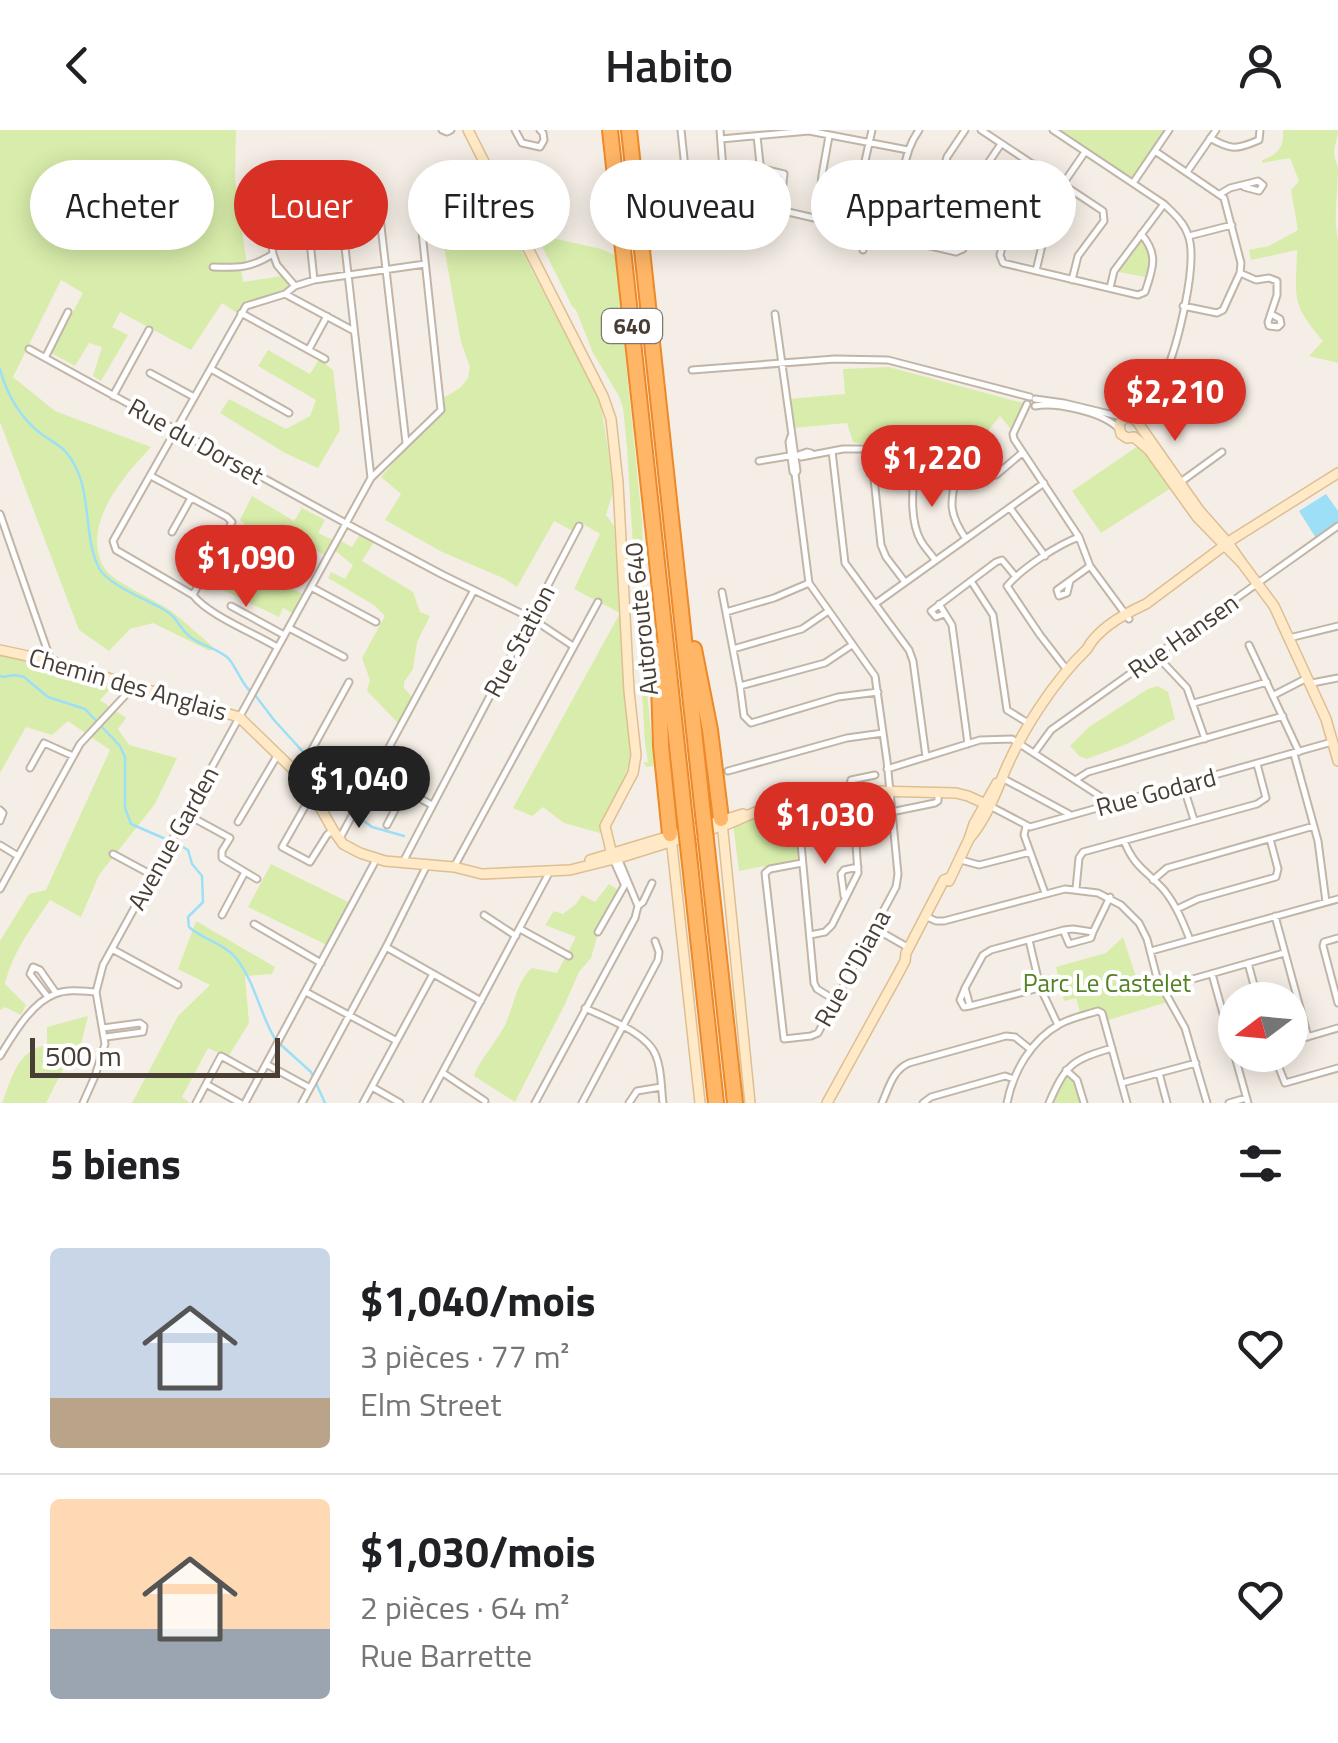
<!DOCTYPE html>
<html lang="fr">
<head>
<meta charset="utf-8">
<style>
  :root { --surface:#fff; --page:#f6f6f6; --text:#202124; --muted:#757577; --line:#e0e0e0; --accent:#d93025 }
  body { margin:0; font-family:"Titillium Web",sans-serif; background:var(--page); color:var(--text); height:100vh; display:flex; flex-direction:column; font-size:38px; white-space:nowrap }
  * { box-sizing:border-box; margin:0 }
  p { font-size:32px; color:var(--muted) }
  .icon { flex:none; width:55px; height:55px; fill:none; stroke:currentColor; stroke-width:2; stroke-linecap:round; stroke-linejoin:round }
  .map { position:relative; height:973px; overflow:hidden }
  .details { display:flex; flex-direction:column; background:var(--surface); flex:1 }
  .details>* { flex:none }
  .top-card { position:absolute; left:30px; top:30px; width:1280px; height:90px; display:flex; gap:20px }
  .needle { width:65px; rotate:254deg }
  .controls { position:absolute; left:1218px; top:852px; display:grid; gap:20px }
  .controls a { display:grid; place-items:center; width:90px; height:90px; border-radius:50%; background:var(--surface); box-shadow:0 5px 25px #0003; font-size:50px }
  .scale { position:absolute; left:30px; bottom:25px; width:250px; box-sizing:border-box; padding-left:10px; border:5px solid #483e34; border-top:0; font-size:28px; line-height:35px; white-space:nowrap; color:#483e34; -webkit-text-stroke:8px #fff; paint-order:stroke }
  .price { position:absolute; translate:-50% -85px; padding:0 22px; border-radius:35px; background:var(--accent); color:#fff; font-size:32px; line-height:65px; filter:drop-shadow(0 2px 5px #0008) }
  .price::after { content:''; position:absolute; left:50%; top:60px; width:30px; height:22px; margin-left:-15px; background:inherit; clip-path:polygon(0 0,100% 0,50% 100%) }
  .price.on { background:#222; color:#fff }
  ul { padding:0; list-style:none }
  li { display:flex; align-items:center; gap:30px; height:250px; padding:0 50px }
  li+li { border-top:2px solid var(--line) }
  li span { display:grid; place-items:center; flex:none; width:280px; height:200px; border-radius:10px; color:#555 }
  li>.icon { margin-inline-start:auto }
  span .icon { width:120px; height:120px; fill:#fffc; stroke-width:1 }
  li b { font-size:42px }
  h2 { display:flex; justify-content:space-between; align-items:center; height:120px; padding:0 50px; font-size:42px }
  .tag { padding:0 35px; border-radius:45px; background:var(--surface); box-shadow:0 5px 25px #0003; font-size:35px; line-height:90px }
  .tag.on { background:var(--accent); color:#fff }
  header { display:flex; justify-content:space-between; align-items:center; height:130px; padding:0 50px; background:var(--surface); font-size:45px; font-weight:600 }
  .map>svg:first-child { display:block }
</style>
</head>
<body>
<header><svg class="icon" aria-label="back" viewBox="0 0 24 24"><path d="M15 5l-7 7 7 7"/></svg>Habito<svg class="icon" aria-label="person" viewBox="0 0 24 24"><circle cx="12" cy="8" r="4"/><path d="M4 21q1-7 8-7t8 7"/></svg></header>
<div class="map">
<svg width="1338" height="973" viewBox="0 0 1338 973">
  <rect width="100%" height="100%" fill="#f5eee6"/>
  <path fill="#d8edab" d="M 0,0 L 236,0 L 235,50 L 247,135 L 241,139 L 243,152 L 282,146 L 294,157 L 243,176 L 240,185 L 222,173 L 191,220 L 120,182 L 112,197 L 128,205 L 101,251 L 93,246 L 102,217 L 89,213 L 75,236 L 51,223 L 83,163 L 61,150 L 13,247 L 55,281 L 151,317 C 123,347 79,397 105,439 C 113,452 156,470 171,481 C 185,492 199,505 213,517 L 210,521 L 153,493 L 130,499 L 109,521 L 79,500 L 0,292 Z
    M 1062,0 L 1165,0 L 1154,20 L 1132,52 L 1057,3 Z
    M 1283,0 L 1338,0 C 1338,9 1334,15 1334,23 C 1334,27 1337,34 1338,38 C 1338,63 1333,86 1338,110 L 1338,233 L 1309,226 L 1323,211 C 1290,172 1296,168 1297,120 L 1251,130 L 1249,120 L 1269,116 L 1298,100 L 1291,60 L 1299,51 L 1290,28 L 1262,33 L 1262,30 C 1278,24 1284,18 1283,0 Z
    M 438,83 L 511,100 L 600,270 L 614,358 L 606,385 L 614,396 L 630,622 C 630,652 604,673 600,703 L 564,693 L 543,677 L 532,686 L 513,678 L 620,483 L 574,459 L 600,404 L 578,391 L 573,401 L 554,391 L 517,457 L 503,448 L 442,422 L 385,390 L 401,364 L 381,347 L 437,283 L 437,272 L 460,258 L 468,248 L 470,237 L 461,212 Z
    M 1141,104 L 1151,118 L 1150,148 L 1114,141 Z
    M 543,106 L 601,119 L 615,125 L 642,391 L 648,572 L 654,632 L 653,636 L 647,637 L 643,633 L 648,632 L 645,613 L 627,318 L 623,278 L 619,266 L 593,223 L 576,180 L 572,176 L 543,118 L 540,108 Z
    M 268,220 L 310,244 L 319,229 L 333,240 L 340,300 L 318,338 L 285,323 L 220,283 L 229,269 L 286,299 L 310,286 L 316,270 L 258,236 Z
    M 889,237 L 1023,273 L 1014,303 L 1000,286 L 987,302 L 999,334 L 985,342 L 853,312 L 847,293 L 793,298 L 788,269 L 845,264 L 843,239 Z
    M 1138,316 L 1151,329 L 1171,358 L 1101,403 L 1072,361 Z
    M 252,366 L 294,391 L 302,378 L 325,390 L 318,403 L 333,410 L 325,425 L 309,417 L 289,448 L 272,442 L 265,452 L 276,460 L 282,454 L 303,464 L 294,484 L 283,478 L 279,487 L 204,451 L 225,408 L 236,412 L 245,403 L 247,397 L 240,390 Z
    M 360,404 L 374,412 L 362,431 L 413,462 L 420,482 L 430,486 L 417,512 L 413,539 L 404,552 L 404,558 L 412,567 L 398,593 L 367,561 L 370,550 L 362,528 L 385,486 L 374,475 L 328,448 L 331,442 L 345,449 L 353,435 L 334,420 L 339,410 L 352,417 Z
    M 0,521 L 116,553 L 100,570 L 126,588 L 118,599 L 129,615 L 177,628 L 155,674 L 99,745 L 81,787 L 50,770 C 32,797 12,823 5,854 L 26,875 L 21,885 L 5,877 L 0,880 L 0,811 L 29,764 L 46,760 L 110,620 L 68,591 L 52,605 L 26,597 L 0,643 Z
    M 1158,556 L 1168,562 L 1175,589 L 1127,614 L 1087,629 L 1079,626 L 1070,616 L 1089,597 L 1148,559 Z
    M 792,675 L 796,712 L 799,712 L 797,731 L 765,740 L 764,736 L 739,741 L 733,694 Z
    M 271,734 L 352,774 L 329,816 L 248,777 Z
    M 609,754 L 618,760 L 619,768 L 597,807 L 591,828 L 579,842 L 565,874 L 515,972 L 474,946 C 480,929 494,915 504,897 C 514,878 515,853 532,838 L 557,843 L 576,807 L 545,795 L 554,781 L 563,784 L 576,774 L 582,765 L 595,772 Z
    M 196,791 L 275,837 L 272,844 L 245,846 L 249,893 L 228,927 L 208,918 L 182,967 L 190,973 L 132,973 L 178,886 L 210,855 L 178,839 Z
    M 1123,807 L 1138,853 L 1157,848 L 1171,871 L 1105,891 L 1102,883 L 1081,886 L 1076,868 L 1064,871 L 1056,837 L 1106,823 Z
    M 88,886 L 80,918 L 70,925 L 46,973 L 2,973 C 12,948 17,920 47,915 L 47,897 Z
    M 1066,941 L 1077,950 L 1084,973 L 1050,973 Z"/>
  <path fill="#9cdff7" d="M 1326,364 L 1338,381 L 1338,394 L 1316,408 L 1299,381 Z"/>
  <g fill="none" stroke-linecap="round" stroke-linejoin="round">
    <path stroke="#9cdff7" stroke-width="2.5" d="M 0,239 C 7,265 19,286 40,303 C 48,309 58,314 65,321 C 95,355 81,403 99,438 C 107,454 147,470 163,479 C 180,489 177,496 189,506 C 200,516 218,518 229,529 C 237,539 241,552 250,561
      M 0,546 L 3,547 L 15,545 L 24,547 L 48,567 L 85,579 L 120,616 L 125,627 L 125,678 L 131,694 L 168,710
      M 255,565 L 274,590 L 305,624
      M 311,628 L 331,648
      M 335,652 L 350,681
      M 356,685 L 372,697 L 404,706
      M 174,712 L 188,720 L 192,734 L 202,746 L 203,772 L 188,787 L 189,797 C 202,809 225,814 236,828 C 255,852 260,884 275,909
      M 280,914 L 311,942 L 325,973"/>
    <g stroke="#c1b5a8" stroke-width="9">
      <path id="street" d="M 442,0 L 447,2 L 451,0
        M 515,0 L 522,13 L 540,17 L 544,10 L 543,3 L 540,0
        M 681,0 L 687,57 L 690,59 L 814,88 L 818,85 L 822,45 L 829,6
        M 720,0 L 725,67
        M 919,0 C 898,29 902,69 902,103 L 905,110 L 956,122 L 963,119 L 980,45 L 1001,14
        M 981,0 L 1103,81 L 1104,91 L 1078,126 L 1072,150
        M 1053,0 L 1164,74 C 1173,83 1184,92 1188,105 C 1199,132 1177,217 1165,244 C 1157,261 1143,274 1138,293
        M 757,6 L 760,34 L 763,39 L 784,44 L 780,80
        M 1210,8 C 1231,20 1236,20 1259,10 L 1260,0
        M 721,9 L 809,1 L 908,20
        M 1155,21 L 1224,68 L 1241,133 L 1240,143 L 1223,180 L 1217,183 L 1183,176
        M 1034,34 L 1015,65 L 1051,94 L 1043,111 L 1036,141
        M 1187,42 L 1216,0
        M 264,44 L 273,124 L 277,135 L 295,156
        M 1133,53 L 1169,0
        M 1063,54 L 1085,22
        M 1244,57 L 1259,61 L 1263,55
        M 267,61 L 334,64 L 340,73 L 371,348
        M 305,63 L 314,150
        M 1220,64 L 1230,58 L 1258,51 L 1263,55
        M 375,70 L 381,73 L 378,79 L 372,77 Z
        M 902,72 L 928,77 L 933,75 L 947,27 L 965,0
        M 379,79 L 406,313
        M 969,92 C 983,96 1005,98 1002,116 C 1000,131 998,119 1003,133 L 1138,165 L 1145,162 C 1153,139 1159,124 1141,104
        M 1189,106 L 1232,95
        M 863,120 L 863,40 L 872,0
        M 213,137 C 239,138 251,138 273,124
        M 1240,143 L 1256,150 L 1269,148 L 1277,151 L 1277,165 L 1268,192 L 1269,196 L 1278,197 L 1281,194 L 1280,189 L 1271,184
        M 1110,158 L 1114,141 L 1164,74
        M 285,164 L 354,201
        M 241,183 L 325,229
        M 775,184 L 797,341 L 795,344 L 809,453 L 875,546 L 887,631 L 898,744 L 896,757 L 818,903 L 811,906 L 784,909 L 765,743 L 770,739 L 802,733
        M 29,219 L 349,395 L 443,445 L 531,488 L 573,516
        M 309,219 L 327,186
        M 45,228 L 68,182
        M 211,239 L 289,283
        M 692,240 L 835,229 L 888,230 L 1030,267
        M 150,243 L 194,267
        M 113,266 L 149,200
        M 1035,269 L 1064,273 L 1122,287
        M 1027,274 L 1013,304 L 1014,309 L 1079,407 L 1090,436 L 1129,489
        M 1035,276 C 1056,272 1101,282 1117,297
        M 791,306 L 789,312 L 793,342 L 795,344
        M 832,321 L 845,433 L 909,520 L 913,531 L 926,627
        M 811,323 L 807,322 L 798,325 L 801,327 L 843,319 L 861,319 L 984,348 L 996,345 L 1022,323
        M 877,324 L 873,339 L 881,415 L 886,427 L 905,452
        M 759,331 L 795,325
        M 917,332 C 912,354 909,390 921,411 C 925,418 931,424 935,430
        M 957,342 C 950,372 948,383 966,409
        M 151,346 L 227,387 L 232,392 L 193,465
        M 1178,354 L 1222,322
        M 1010,378 L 1045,426
        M 0,384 L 51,531
        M 172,402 L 191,368
        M 971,451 L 993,485 L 1007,580 L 1028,593
        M 1070,451 L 1067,463 L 1059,466 L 1057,460 L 1090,436
        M 311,457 L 376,492
        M 722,462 L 740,556 L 744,586 L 751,593 L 838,567 L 878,562
        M 875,474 L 1044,353
        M 939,474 L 952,495 L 968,614
        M 231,476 L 284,505
        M 726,482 L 774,468 L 809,453
        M 944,484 L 936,487 L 931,481 L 996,432 L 1002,430 L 1016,447
        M 289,498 L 344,527
        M 1289,508 L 1338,496
        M 1249,515 L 1299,622
        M 277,517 C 254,503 208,485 193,465 L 116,420 L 113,411 L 246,176 L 285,164 L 295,156 L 314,150 L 425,134
        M 733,519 L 802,499 L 827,482
        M 1156,525 L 1187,558 L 1205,609
        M 1067,540 L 1040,505 L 1007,456 C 1021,439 1057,415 1079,407
        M 1312,553 L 1338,548
        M 740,556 L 825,533 L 852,515
        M 1274,565 L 1307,548
        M 1194,573 L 1267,552
        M 1035,622 L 1051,600 L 1338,396
        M 1294,624 L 1318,711 L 1326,772
        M 30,638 L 44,613 L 73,626
        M 887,639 L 980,610 L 1012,609 L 1112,674
        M 728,641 L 847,608 L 883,603
        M 299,643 L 349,552
        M 1004,649 L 1069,684
        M 1077,649 L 1088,642 L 1283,586
        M 1183,655 L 1194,690
        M 849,660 L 851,650 L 875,645
        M 312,664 L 282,717 L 310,732 L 327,705 L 333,700
        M 990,676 L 1030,697 L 1332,612
        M 321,677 L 326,673 L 333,651 L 351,628
        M 0,680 L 3,683 L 0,691
        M 891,682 L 935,673 L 938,671 L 938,662
        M 186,684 L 230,708 L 222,721 L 222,728 L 257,749
        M 238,692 L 277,626
        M 387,695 L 398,674 L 408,662 L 432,675
        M 1026,696 L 1024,705 L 1045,763
        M 340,708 L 474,460
        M 1124,711 C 1135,738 1146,740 1164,760 C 1176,775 1183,792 1190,810
        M 0,715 L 18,726
        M 113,724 L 152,745
        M 618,728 L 638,776
        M 613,729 L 624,754
        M 961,730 L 979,735 L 1030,722
        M 403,732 L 579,396
        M 454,737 L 598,472
        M 1153,750 L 1167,738 L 1314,696
        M 0,759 L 80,614 L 133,557
        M 1076,759 L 1079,728 L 1083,722 L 1257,674 L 1266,668 L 1257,634
        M 844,766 L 841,744 L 844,740 L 858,737
        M 1177,779 L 1198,769 L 1276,747 L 1278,739 L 1270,709
        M 222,785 L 245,742
        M 484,785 L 516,806
        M 1275,786 L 1308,907
        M 927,787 L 936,791 L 944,791 L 1065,759 L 1098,763 L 1121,775 L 1139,793 L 1147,809 L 1157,848 L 1185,898 L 1207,973
        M 254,794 L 321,833
        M 874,798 L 909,818
        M 520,799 L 569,826
        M 598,802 L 626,753
        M 1064,802 L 1069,814 L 1091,808 L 1093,802
        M 810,805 L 825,802 L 832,795 L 858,743 L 855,700
        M 1338,808 L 1324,812 L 1323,816 L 1338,873
        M 1029,810 L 1040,857 L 1058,895
        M 386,817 L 481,871
        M 112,819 L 178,855
        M 1151,821 L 1338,769
        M 1248,833 L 1258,870
        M 1212,844 L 1248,973
        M 965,858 L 960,870 L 964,877 L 970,876
        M 306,862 L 395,910
        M 1165,862 L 1186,851 L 1284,823
        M 48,867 L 30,844 L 33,837 L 40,840 L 56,863
        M 835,870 L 817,859 L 814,853 L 801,714 C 825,693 863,702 893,699
        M 970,876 L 965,858 L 983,825 L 991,820 L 1064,800 L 1073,799 L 1093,802 L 1110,767
        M 970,876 L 1039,858
        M 585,878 C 606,888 648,903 656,926 C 662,940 661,958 663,973
        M 103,898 L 140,893 L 144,896 L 143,902 L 106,907
        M 1290,912 L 1338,898
        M 1274,925 L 1285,953 L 1338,938
        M 0,926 C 13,905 31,873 55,864 C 67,859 83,861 96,862
        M 266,934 L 310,958
        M 1066,940 L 1077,950 L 1084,973
        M 443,943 L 485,971
        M 1159,943 L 1167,973
        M 1122,953 L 1196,933
        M 206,954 L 240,973
        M 372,957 L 400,973
        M 83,973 L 95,946 L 105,914 L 96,862 L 103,835 L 371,348 L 441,280 L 421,93
        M 196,973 L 221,926 L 259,947
        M 245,973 L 377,728
        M 302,973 L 386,817 L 427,735
        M 363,973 L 433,844
        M 426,973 L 549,743
        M 535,973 L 635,788 L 638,776 L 643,772 L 652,753
        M 582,973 L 658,830 L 659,822 L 655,811
        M 629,973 L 637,961 L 661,957
        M 882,973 C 889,957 893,940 909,933 L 1006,906 L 1015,907 L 1030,919
        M 923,973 L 931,967 L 1005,946 L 1014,949
        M 1007,973 C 1013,942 1031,910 1060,894 C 1071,888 1085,885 1098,881 L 1102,883 L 1127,973
        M 1049,973 C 1066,934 1072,930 1112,918
        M 1229,973 L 1246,968"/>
    </g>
    <g stroke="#ddbf93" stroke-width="12">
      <path id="secondary" d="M 468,0 L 603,266 L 611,289 L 618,353 L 629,561 L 636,625 L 633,643 L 605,696 L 613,729
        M 1242,433 L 1228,413 L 1199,380 L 1136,290 L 1128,287 L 1122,290 L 1119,295 L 1121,304 L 1127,308 L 1134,307 L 1149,320 L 1197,387 L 1242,433 L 1274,476 L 1326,589 L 1338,631
        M 0,520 L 51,531 L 239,587 L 306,652 L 333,700 L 343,714 L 360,723 L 385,731 L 454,737 L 482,744 L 570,740 L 622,727 L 728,694 L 765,678
        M 762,679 L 818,662 L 834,660 L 956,663 L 968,666 L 990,676
        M 722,692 L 750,973
        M 671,707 L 700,973
        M 969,709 C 985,690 993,670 1002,648 C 1020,603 1053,552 1087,519 C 1098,498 1126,483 1146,474 L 1233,409 L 1338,343
        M 590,730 L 743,684
        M 949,751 L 969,709 L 974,694 L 997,653
        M 827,973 L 897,846 L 905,831 L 906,823 L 944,750 L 949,748"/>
    </g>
    <g stroke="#ed8928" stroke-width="18">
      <path id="highway" d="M 610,0 L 685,690
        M 629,0 L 703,684
        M 694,519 L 710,600 L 721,689
        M 658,520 L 661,616 L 670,704
        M 706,710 L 735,973
        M 688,716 L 716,973"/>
    </g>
    <use href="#street" stroke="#fff" stroke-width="5"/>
    <use href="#secondary" stroke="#ffe9c6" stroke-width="9"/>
    <use href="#highway" stroke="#ffb767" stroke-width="14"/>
    <g stroke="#ed8928" stroke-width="18" stroke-linecap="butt">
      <path id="highway-bridge" d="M 703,684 L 706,710
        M 685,690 L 688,716"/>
    </g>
    <use href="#highway-bridge" stroke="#ffb767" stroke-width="14"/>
  </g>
  <g text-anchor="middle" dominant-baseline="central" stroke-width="8" stroke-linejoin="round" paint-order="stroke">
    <rect fill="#fff" stroke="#7f7871" stroke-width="2.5" x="602" y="179" width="60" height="34" rx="8"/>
    <g font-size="22" font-weight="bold" fill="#483e34">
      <text x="632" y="196">640</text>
    </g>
    <g font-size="25" fill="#483e34" stroke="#fff">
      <text transform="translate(196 311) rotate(29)">Rue du Dorset</text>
      <text transform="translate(641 489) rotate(-96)">Autoroute 640</text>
      <text transform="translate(1183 506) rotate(-35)">Rue Hansen</text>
      <text transform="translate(519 511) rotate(-62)">Rue Station</text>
      <text transform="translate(128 554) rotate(16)">Chemin des Anglais</text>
      <text transform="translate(1156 662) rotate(-15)">Rue Godard</text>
      <text transform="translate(173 708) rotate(-61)">Avenue Garden</text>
      <text transform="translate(852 838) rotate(-61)">Rue O'Diana</text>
    </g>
    <g font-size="25" fill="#528022" stroke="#fff">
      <text x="1107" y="853">Parc Le Castelet</text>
    </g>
  </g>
</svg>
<div class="controls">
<a><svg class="needle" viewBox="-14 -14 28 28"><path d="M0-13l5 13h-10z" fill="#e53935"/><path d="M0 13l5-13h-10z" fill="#757577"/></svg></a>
</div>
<div class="scale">500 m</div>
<b class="price" style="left:1175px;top:314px">$2,210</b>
<b class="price" style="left:932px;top:380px">$1,220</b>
<b class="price" style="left:246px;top:480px">$1,090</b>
<b class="price on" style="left:359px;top:701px">$1,040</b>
<b class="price" style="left:825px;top:737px">$1,030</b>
<div class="top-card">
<a class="tag">Acheter</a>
<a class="tag on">Louer</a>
<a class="tag">Filtres</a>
<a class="tag">Nouveau</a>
<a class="tag">Appartement</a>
</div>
</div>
<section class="details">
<h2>5 biens<svg class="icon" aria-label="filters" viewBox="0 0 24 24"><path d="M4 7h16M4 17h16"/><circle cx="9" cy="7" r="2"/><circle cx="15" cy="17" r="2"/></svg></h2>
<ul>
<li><span style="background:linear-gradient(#c9d6e8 75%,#b9a48a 0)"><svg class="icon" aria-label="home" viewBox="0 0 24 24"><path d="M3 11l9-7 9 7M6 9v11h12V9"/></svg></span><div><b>$1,040/mois</b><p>3 pièces · 77 m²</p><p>Elm Street</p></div><svg class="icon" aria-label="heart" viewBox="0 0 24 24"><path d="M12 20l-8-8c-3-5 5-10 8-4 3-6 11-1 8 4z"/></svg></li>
<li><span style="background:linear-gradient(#ffd9b3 65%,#9aa5b1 0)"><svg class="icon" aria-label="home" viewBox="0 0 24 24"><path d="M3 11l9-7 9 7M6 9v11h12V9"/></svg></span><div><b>$1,030/mois</b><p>2 pièces · 64 m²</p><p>Rue Barrette</p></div><svg class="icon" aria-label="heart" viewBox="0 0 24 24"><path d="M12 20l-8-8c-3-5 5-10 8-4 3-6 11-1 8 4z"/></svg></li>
</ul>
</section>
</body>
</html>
